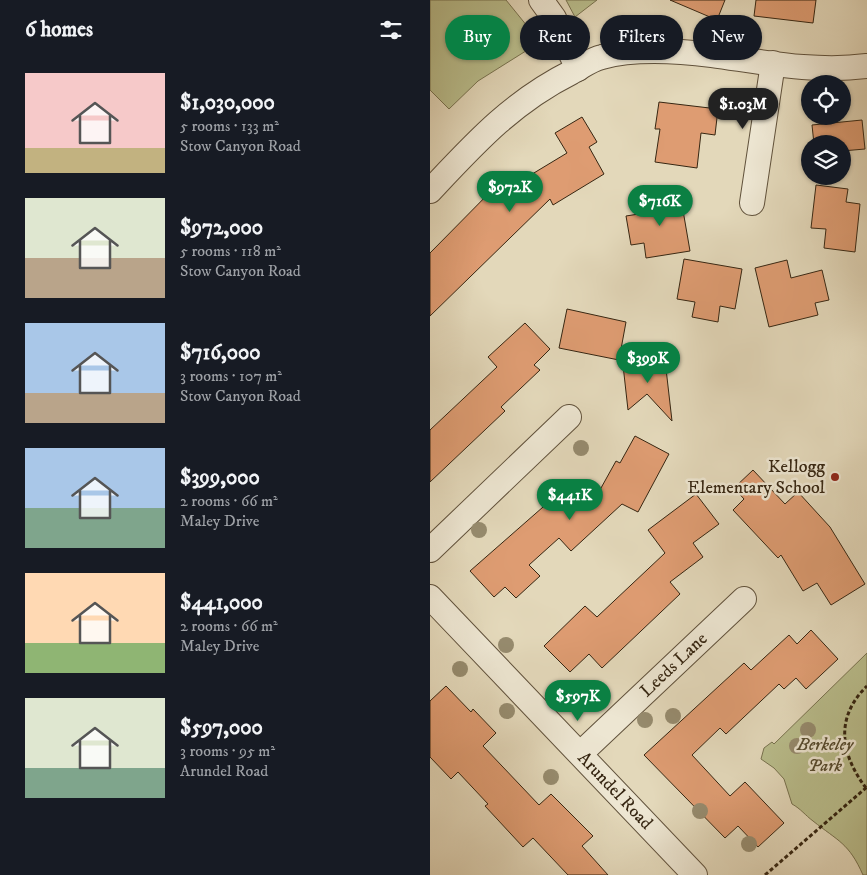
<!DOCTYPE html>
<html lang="en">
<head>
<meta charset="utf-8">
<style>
  :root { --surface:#171b24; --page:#242831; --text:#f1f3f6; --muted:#9ea1a6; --accent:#0b8043 }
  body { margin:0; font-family:"IM FELL DW Pica",serif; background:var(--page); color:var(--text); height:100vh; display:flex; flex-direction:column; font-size:19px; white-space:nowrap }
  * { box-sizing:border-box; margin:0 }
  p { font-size:16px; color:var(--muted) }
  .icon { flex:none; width:28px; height:28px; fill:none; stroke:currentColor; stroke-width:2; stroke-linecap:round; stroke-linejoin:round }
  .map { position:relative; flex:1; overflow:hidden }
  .panel { display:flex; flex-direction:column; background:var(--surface); width:430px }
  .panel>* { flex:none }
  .banner { position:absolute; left:15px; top:15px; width:346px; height:45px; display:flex; gap:10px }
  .tools { position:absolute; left:371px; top:75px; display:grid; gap:10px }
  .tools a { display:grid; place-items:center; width:50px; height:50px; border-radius:50%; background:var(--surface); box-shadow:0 1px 4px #0004; font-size:25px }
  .price { position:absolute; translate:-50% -42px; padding:0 11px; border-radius:18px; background:var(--accent); color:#fff; font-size:16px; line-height:32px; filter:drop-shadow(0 1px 2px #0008) }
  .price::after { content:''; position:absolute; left:50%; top:30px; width:15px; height:11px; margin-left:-8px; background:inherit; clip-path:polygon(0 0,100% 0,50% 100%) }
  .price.selected { background:#222; color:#fff }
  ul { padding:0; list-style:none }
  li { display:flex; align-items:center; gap:15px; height:125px; padding:0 25px }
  li span { display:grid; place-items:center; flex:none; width:140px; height:100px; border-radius:0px; color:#555 }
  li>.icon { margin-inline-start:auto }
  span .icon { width:60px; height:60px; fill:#fffc; stroke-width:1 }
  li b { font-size:21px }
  h2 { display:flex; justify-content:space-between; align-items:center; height:60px; padding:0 25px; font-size:21px }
  .chip { padding:0 18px; border-radius:22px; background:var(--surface); box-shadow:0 1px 4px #0004; font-size:18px; line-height:45px }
  .chip.selected { background:var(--accent); color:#fff }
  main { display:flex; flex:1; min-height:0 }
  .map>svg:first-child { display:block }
</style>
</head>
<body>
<main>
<section class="panel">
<h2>6 homes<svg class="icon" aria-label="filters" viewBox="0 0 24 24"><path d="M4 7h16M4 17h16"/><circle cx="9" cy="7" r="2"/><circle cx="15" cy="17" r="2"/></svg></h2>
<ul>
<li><span style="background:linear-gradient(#f6c9c9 75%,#c2b280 0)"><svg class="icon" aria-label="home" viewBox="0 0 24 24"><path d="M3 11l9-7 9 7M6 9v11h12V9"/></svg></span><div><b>$1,030,000</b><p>5 rooms · 133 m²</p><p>Stow Canyon Road</p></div></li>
<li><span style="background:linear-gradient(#dfe7d0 60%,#b9a48a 0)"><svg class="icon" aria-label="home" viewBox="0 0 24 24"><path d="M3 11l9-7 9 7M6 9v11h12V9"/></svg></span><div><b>$972,000</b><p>5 rooms · 118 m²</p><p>Stow Canyon Road</p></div></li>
<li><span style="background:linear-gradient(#a9c7e8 70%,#b9a48a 0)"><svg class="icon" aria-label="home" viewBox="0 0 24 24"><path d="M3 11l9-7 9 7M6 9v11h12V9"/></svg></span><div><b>$716,000</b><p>3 rooms · 107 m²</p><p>Stow Canyon Road</p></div></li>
<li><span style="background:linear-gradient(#a9c7e8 60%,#7fa58c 0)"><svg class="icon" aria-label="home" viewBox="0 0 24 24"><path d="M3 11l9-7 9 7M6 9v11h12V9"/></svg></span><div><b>$399,000</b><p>2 rooms · 66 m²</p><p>Maley Drive</p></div></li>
<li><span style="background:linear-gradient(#ffd9b3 70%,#8fb573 0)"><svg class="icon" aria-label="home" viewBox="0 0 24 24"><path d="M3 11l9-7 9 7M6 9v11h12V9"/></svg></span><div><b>$441,000</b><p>2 rooms · 66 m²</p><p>Maley Drive</p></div></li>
<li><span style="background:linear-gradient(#dfe7d0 70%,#7fa58c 0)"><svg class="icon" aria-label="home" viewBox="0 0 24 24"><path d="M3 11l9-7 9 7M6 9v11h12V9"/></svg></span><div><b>$597,000</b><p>3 rooms · 95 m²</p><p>Arundel Road</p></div></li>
</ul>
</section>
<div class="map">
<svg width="437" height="875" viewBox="0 0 437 875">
  <rect width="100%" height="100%" fill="#e3d8ba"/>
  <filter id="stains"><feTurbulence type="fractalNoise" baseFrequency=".004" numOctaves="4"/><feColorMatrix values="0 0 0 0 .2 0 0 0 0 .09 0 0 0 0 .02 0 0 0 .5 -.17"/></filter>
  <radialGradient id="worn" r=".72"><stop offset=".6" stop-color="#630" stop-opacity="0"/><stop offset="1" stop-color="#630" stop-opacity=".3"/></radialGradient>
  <path fill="#b9bd8c" stroke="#78724f" d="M 0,0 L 76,0 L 106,37 L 99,49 L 48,81 L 19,109 L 0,90 Z
    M 136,0 L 167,0 L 145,17 Z
    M 437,653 L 437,875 L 433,875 C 419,843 408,841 383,821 C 375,815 371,809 362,804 L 354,779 L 344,768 L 331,759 L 334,748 L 342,742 L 344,744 Z"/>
  <path fill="#de9c72" stroke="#362612" d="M 240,0 L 295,0 L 287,20 Z
    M 326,0 L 386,0 L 383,23 L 324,16 Z
    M 229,102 L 288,109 L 285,135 L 271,133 L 267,168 L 225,162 L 230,129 L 225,129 Z
    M 152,117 L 167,142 L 159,147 L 174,174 L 123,205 L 120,199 L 0,316 L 0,253 L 72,180 L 79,188 L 137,153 L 125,133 Z
    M 432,120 L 435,149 L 412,151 L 412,144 L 384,144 L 382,125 Z
    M 386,185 L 418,189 L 416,202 L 430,204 L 425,252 L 394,248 L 396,229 L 381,228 Z
    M 250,193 L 260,251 L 216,258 L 214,243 L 201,245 L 196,216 L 215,213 L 213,199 Z
    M 254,259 L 312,269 L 305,309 L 290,306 L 288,322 L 262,317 L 265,302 L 247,299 Z
    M 357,260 L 361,278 L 392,270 L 399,300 L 385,303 L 388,315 L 339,327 L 325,268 Z
    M 137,309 L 196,322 L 189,360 L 129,348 Z
    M 95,323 L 120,349 L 104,365 L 110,370 L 71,407 L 75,411 L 0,482 L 0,430 L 67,367 L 58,357 Z
    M 235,360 L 242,421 L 217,394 L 198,410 L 193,365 Z
    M 205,436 L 239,454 L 208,512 L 192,504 L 141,551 L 129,538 L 99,565 L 110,576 L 86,598 L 75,587 L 64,597 L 40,571 L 129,493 L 139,504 L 150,494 L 161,506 L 186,461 L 190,463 Z
    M 323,470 L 355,504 L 368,492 L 400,527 L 435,584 L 401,605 L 387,583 L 373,591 L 351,555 L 348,558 L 303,510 L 314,499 L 304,488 Z
    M 266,494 L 289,524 L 263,543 L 273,557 L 240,582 L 250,594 L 172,668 L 159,654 L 140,672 L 114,646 L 155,606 L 167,617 L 235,553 L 218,530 Z
    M 381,630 L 408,659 L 376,689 L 366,678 L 354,689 L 349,684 L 296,734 L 290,728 L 262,755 L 300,796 L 315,782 L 354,823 L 328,847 L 308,826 L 295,838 L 214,755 L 314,663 L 321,670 L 359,635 L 367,644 Z
    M 16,686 L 41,712 L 43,709 L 66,733 L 53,746 L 109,805 L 121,794 L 163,836 L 152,846 L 178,875 L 138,875 L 103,838 L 93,847 L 55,806 L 58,804 L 28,772 L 21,779 L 0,757 L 0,701 Z"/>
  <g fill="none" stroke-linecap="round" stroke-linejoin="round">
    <g stroke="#61523c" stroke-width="26">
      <g id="street">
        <path d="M 111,0 L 124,18 L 148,69"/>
        <path d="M 0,191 C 45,143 82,102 142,72 C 151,67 162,59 172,57 C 204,48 249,51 282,55 C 333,62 385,73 437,66"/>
        <path d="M 322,203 L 343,63"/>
        <path d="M 0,550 L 139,417"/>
        <path id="s1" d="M 0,597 L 265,875"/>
        <path id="s2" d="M 151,753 L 314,599"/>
      </g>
    </g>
    <path stroke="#362612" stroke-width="3" stroke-dasharray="4 2.5" stroke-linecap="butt" d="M 436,788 C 411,755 404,718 437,686
      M 335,875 L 437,787"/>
    <use href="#street" stroke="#ede6d2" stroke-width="24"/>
  </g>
  <g fill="#968b6e">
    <circle cx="101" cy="35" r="8"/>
    <circle cx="151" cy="448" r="8"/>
    <circle cx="49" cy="530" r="8"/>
    <circle cx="76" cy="645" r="8"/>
    <circle cx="30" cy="669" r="8"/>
    <circle cx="77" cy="711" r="8"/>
    <circle cx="243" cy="716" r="8"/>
    <circle cx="215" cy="720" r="8"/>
    <circle cx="378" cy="730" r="8"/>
    <circle cx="367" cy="746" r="8"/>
    <circle cx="121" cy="777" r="8"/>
    <circle cx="270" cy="811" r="8"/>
    <circle cx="319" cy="844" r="8"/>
  </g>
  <circle fill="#8f2418" stroke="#ede6d2" stroke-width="2" cx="405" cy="477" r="5"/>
  <g text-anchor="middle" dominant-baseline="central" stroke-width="5" stroke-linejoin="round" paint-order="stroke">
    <g font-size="18" fill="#362612" stroke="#ede6d2" text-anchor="end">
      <text x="395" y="467">Kellogg<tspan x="395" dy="21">Elementary School</tspan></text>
    </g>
    <g font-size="18" fill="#362612" stroke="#ede6d2">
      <text stroke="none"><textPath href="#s2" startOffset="128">Leeds Lane</textPath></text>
      <text stroke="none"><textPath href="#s1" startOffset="268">Arundel Road</textPath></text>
    </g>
    <g font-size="18" font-style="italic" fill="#574c30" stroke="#ede6d2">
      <text x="395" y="745">Berkeley<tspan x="395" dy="21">Park</tspan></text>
    </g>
  </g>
  <rect width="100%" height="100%" filter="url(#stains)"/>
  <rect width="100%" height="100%" fill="url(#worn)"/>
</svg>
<div class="tools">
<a><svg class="icon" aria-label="locate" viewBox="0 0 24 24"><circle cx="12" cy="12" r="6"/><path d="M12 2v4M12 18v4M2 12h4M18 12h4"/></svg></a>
<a><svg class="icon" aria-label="layers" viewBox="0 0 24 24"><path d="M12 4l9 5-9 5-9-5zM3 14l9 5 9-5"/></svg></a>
</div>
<b class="price selected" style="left:313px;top:130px">$1.03M</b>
<b class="price" style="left:80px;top:213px">$972K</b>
<b class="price" style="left:230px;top:227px">$716K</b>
<b class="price" style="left:218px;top:384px">$399K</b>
<b class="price" style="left:140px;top:521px">$441K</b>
<b class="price" style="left:148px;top:722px">$597K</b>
<div class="banner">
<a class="chip selected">Buy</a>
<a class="chip">Rent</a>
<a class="chip">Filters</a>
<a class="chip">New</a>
</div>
</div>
</main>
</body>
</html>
